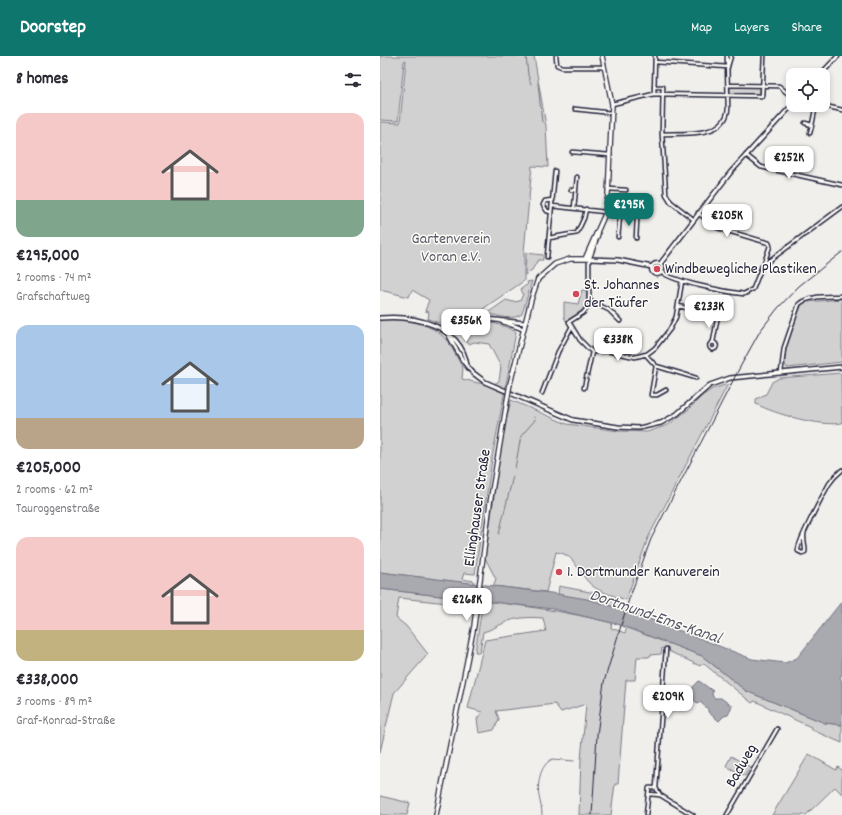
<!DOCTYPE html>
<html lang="en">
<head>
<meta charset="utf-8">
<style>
  :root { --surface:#fff; --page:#f2f2f3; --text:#2b2b33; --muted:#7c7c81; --accent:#0f766e }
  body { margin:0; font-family:Dekko,sans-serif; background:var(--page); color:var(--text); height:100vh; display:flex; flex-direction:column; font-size:15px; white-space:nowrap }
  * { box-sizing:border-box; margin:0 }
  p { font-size:13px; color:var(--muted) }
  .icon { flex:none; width:22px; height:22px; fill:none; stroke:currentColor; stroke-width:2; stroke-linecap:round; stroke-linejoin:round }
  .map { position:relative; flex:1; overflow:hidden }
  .details { display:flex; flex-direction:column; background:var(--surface); width:380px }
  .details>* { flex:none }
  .buttons { position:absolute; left:406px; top:12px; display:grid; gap:8px }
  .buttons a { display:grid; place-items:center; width:44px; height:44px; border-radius:8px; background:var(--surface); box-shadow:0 2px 6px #0003; font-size:20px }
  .price { position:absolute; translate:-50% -34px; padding:0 9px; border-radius:8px; background:#fff; color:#222; font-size:13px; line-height:26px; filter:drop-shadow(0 1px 2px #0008) }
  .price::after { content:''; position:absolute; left:50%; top:24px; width:12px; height:9px; margin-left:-6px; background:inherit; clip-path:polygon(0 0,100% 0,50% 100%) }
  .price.selected { background:var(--accent); color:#fff }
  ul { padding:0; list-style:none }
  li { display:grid; align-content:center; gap:8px; height:212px; padding:0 16px }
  li span { display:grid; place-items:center; height:124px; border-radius:12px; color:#555 }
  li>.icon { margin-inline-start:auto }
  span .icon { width:72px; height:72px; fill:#fffc; stroke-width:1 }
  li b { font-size:17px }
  h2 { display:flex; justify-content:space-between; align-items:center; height:48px; padding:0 16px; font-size:17px }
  header { display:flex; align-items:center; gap:24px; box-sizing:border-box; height:56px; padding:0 20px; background:var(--accent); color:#fff }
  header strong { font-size:19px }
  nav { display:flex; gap:22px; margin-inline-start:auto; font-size:14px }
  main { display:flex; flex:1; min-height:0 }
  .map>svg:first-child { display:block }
</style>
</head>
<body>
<header>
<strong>Doorstep</strong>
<nav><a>Map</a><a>Layers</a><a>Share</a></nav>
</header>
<main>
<section class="details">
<h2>8 homes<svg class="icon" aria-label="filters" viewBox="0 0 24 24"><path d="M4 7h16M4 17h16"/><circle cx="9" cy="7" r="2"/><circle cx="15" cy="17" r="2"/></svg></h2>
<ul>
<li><span style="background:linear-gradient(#f6c9c9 70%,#7fa58c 0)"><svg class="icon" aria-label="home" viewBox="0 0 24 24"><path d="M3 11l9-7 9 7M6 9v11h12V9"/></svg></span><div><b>€295,000</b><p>2 rooms · 74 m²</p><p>Grafschaftweg</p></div></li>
<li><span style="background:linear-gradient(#a9c7e8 75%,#b9a48a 0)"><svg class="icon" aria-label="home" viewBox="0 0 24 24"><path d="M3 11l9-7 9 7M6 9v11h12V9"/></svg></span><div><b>€205,000</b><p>2 rooms · 62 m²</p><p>Tauroggenstraße</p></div></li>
<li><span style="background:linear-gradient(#f6c9c9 75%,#c2b280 0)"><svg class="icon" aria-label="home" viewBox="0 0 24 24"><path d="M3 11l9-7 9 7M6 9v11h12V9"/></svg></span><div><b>€338,000</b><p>3 rooms · 89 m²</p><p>Graf-Konrad-Straße</p></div></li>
</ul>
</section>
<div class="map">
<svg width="462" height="759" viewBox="0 0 462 759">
  <rect width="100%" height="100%" fill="#f0efec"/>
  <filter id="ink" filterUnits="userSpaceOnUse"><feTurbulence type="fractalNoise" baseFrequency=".025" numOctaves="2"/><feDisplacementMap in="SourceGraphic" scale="8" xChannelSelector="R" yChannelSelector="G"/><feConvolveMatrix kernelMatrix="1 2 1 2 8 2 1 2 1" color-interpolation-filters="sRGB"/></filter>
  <g filter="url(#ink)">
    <path fill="#d2d1d1" stroke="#7a7a86" d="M 0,0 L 154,0 L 166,70 L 168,111 L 152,110 L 144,196 L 144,225 L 104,252 L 103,258 L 82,262 L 69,270 L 48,263 L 49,256 L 45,255 L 49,244 L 32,234 L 29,241 L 0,234 L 0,66 L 20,67 L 26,4 L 24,5 L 18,65 L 0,64 Z
      M 350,30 L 380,31 L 380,39 L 350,38 Z
      M 146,197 L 163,199 L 163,204 L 158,204 L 152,214 L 145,219 Z
      M 152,225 L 142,258 C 132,265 119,260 109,258 L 109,256 L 126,244 L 133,246 L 140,245 L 143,238 L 141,233 L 148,228 L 147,226 Z
      M 202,234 L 207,235 C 209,254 200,255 186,265 L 184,261 L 184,246 L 198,248 Z
      M 462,243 L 462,306 L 407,312 C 399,303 416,259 422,249 L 427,246 Z
      M 0,262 C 19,262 43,265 59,277 C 70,285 76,301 83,312 L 82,323 L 111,330 L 119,325 L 121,311 L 109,288 L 94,286 L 89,288 L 85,285 L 86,278 L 90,276 L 90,268 C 106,264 123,268 136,276 L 113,397 L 95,518 L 84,517 L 82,523 L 94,525 L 94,528 L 0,516 Z
      M 461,317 L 462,367 C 441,371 395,358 376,348 L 376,343 L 386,338 L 392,326 L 399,322 Z
      M 348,328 L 268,482 L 246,544 C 236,540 222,537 214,531 C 198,520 197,498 176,496 L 166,536 L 113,530 L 116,523 L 105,502 L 123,378 L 131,344 L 187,368 L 239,375 L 267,376 L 288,369 L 308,354 L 322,340 L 332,333 Z
      M 179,530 L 220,538 L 242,548 L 242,553 L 178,538 Z
      M 0,533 L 78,542 L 78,548 L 19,542 L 16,562 L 26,570 L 48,598 L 14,637 L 0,696 Z
      M 103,545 C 147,550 189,556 232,567 L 231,572 L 245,577 L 247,572 L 322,600 L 366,635 L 445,667 L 462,669 L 462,687 L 430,673 L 431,671 C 412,663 394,654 375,645 L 372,647 L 323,607 L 320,610 L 282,592 L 281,598 L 270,599 L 269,601 L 257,601 L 255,624 L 246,624 L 238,728 L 235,728 L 231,759 L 199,759 L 201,704 L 206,648 L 181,656 L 175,648 L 116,655 L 119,663 L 114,674 L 99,677 L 97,663 L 102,656 L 88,652 L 105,584 L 166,575 L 163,562 C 150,561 136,561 124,567 C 117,570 111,574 103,576 L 100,596 L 95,596 Z
      M 429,698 L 456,714 L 458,711 L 462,714 L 462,738 L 455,731 L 426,759 L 392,759 Z
      M 351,700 L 370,711 L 365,720 L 346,710 Z
      M 0,740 L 30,747 L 27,759 L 0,759 Z"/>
    <path fill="#a9a9b0" stroke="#737381" d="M 0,516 L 171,537 L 207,543 L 252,556 L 372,603 L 405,607 L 417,602 L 462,545 L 462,619 L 460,621 L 462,626 L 462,669 L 445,667 L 366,635 L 322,600 L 237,568 L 173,553 L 0,533 Z
      M 319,625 L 333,635 L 332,639 L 334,642 L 341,642 L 352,650 L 348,659 L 344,660 L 339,665 L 328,656 L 328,653 L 320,646 L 317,647 L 309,639 L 309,635 Z"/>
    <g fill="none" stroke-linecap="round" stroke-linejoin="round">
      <path stroke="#737381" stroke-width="1" d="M 146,0 L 148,19 L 151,28
        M 158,27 L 162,66
        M 135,412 L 141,380 L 155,364 L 154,361
        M 119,478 L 133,420
        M 162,759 C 162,751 160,747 159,740 C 157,728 160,708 173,703 L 194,705"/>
      <g stroke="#22223b" stroke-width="5.5">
        <path id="minor" d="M 176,0 L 177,9 L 182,11 L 224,11
          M 275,6 L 348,11
          M 348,10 L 351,0
          M 348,29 L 399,30 L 413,42
          M 274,31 L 283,31 L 282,78 L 286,138 L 291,146 L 313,163
          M 274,38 L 275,0
          M 232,48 L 274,38 L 382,40 L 384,0
          M 441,49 L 462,54
          M 195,53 L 232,57
          M 425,67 L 432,69 L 436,49
          M 430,77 L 432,69
          M 282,78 C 304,77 345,82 348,53 L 347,0
          M 192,96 L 230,99
          M 366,99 L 381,111 L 462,129
          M 228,133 L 246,134
          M 191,134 L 196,134
          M 172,150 L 225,156
          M 194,152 L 197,121
          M 171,156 L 167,155 L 163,149 L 165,145 L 173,144
          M 318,157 L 338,172 L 389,187 L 390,190 L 383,210
          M 225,158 L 257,161
          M 238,181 L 240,160
          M 169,182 L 197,177 L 204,162 L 206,153
          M 256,182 L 258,146 L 265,146
          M 167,201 L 175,115
          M 209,203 L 209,250 L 203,257 L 189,266 L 200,284 L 212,296 L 227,295 L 255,301 L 267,298 L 275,292 L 290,273 L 296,261 L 302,225
          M 282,216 C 293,226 348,236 364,238 L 373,233 L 382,210 L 462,151
          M 210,245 L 229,254 L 240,265
          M 298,250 L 338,259 L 333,286
          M329.5 290a3.5 3.5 0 1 1 7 0a3.5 3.5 0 1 1-7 0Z
          M 266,299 L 276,310 L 316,322
          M 276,310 L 271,339 L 277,339 L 286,334
          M 401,317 L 404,292 L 419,248 C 429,239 449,241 462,240
          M 204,332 L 212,296
          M 162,337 L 178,296 L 191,272
          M 424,478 C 423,485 426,490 425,496 L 422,497 L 418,495 C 416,489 444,437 449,428 C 453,422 457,418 462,414
          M 286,593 L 276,732 L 280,739 L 313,759
          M 269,738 L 280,739
          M 266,759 L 269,732 L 276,732
          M 347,759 L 397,673"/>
      </g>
      <g stroke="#22223b" stroke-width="6">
        <path id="tertiary" d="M 440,19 L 458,0
          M 209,203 L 238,204 L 272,211
          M271.5 213a5.5 5.5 0 1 1 11 0a5.5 5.5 0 1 1-11 0Z
          M 280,208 L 350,117 L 413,48
          M 0,262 C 35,259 80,269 87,309
          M 118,264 L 143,273
          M 68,278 L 83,305 L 92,316 L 105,326 L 193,364 L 238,371 L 259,372 L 281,367 L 297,358 L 330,329 L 350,322 L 462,311
          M 68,278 L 85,266 L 96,262 L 145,267"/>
      </g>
      <g stroke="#22223b" stroke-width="6">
        <path id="secondary" d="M 205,203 L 225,158 L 228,139 L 232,48 L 222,0
          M 130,328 L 151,244 L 158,223 L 175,208 L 190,203 L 209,203 L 218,178
          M 56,759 L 94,570 L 110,447 L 127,345"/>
      </g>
      <use href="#minor" stroke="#fdfcf7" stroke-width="2.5"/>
      <use href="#tertiary" stroke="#fdfcf7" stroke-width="3"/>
      <use href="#secondary" stroke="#fdfcf7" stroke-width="3.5"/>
      <path stroke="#22223b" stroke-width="1" d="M 212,759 L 217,679 L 224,626 L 249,543 L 271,483 L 359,313 L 380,275 L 398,252 L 419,230 L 462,196"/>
      <g stroke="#22223b" stroke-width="6" stroke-linecap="butt">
        <path id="secondary-bridge" d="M 127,345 L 130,328"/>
      </g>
      <use href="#secondary-bridge" stroke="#fdfcf7" stroke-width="3.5"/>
    </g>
  </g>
  <g fill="#d1495b" stroke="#fdfcf7" stroke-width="1.5">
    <circle cx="277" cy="213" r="4"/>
    <circle cx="196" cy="238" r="4"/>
    <circle cx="179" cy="516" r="4"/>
  </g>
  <g text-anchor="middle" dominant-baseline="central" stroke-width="3" stroke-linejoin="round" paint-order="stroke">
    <g font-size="16" fill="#575768" stroke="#fdfcf7">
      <text x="71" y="183">Gartenverein<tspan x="71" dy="18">Voran e.V.</tspan></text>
    </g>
    <g font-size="16" fill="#22223b" stroke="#fdfcf7" text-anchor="start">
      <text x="285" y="213">Windbewegliche Plastiken</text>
      <text x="204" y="229">St. Johannes<tspan x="204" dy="18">der Täufer</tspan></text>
      <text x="187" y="516">1. Dortmunder Kanuverein</text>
    </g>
    <g font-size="16" fill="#22223b" stroke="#fdfcf7">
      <text transform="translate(98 452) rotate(-82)">Ellinghauser Straße</text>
      <text transform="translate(362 710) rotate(-60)">Badweg</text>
    </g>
    <g font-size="17" font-style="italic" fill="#58586a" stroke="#fdfcf7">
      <text transform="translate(275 562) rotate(19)">Dortmund-Ems-Kanal</text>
    </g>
  </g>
</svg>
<div class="buttons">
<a><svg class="icon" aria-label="locate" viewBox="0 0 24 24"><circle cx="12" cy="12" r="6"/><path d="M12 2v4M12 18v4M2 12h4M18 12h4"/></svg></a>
</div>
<b class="price" style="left:409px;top:124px">€252K</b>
<b class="price selected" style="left:249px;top:171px">€295K</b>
<b class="price" style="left:347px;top:182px">€205K</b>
<b class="price" style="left:329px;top:273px">€233K</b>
<b class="price" style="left:86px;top:287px">€356K</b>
<b class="price" style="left:238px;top:306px">€338K</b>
<b class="price" style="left:87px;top:566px">€268K</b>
<b class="price" style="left:288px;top:663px">€209K</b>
</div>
</main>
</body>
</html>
